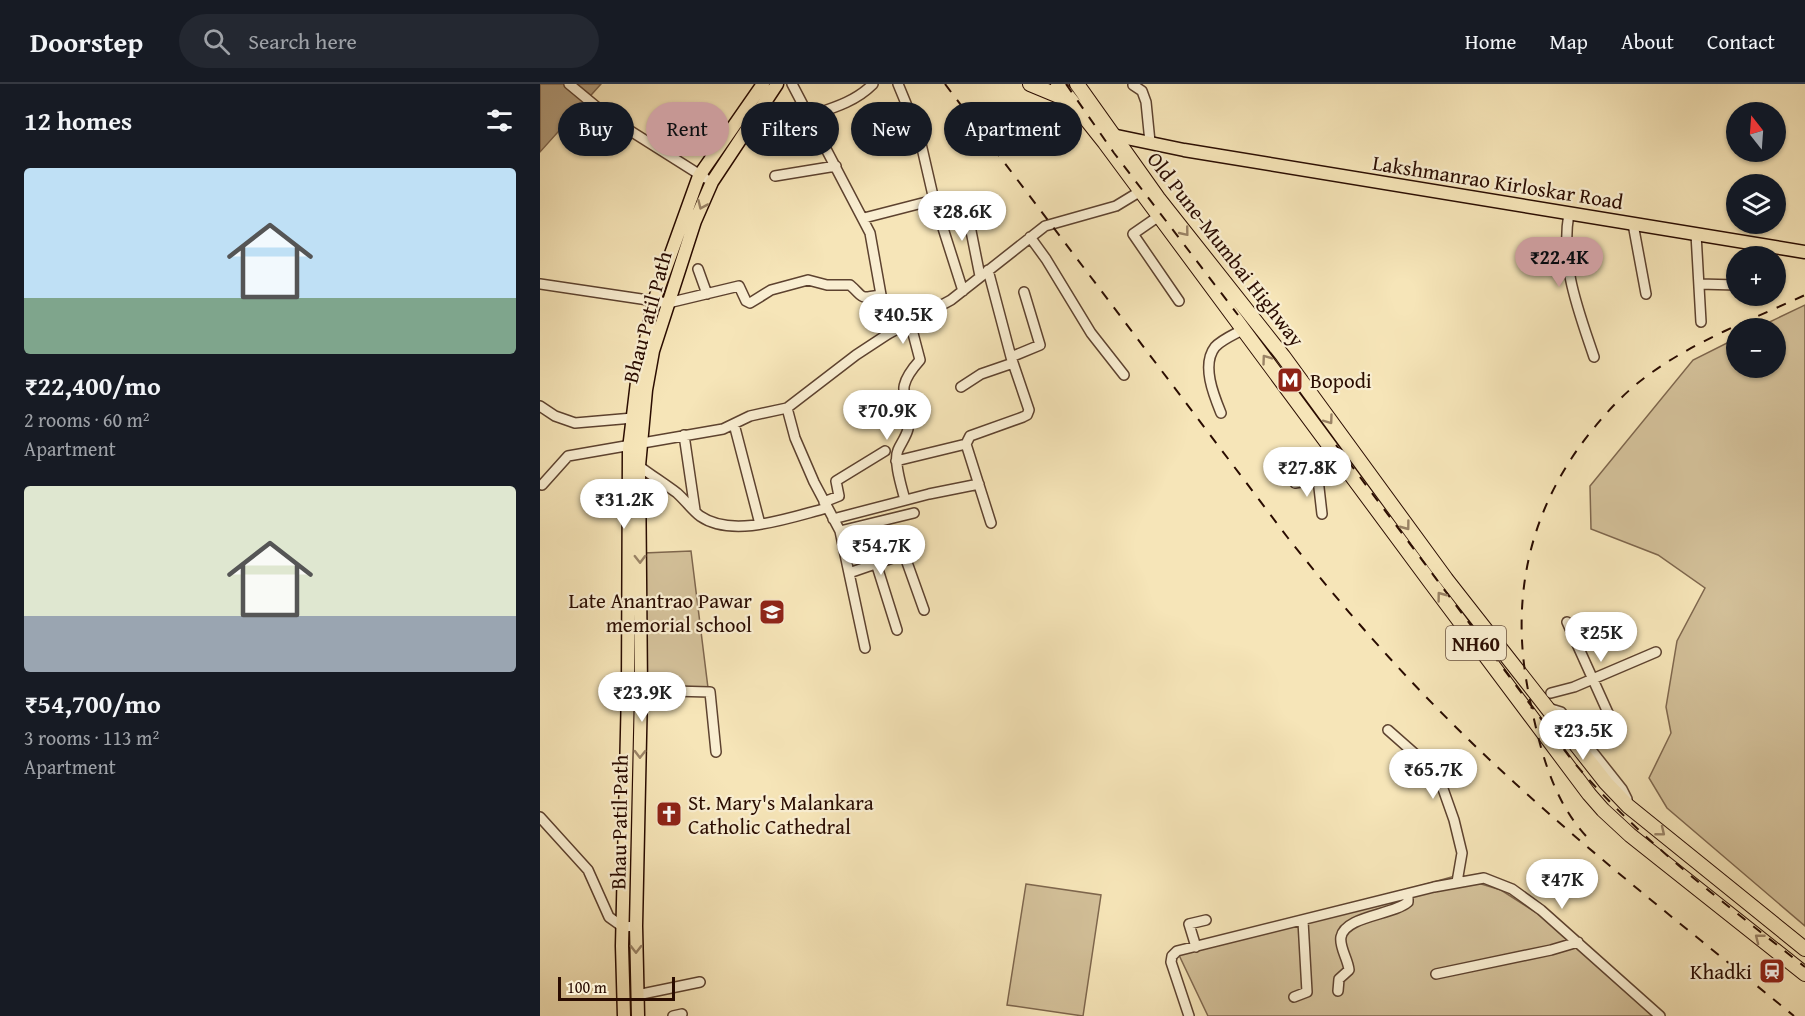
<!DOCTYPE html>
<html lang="en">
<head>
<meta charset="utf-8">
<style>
  :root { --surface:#171b24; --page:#242831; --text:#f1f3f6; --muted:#9ea1a6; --line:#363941; --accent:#c59692 }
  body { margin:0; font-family:"Gentium Book Plus",serif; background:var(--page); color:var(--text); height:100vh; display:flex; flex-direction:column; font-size:22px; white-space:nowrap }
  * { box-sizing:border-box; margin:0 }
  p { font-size:20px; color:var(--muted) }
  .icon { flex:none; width:33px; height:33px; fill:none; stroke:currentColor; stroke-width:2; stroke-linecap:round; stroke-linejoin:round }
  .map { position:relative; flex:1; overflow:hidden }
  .details { display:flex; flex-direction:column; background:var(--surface); width:540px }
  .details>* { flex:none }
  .banner { position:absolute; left:18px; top:18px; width:570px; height:54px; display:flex; gap:12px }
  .needle { width:39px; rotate:343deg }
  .buttons { position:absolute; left:1186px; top:18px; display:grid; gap:12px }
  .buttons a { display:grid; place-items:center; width:60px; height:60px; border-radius:50%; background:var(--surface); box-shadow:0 2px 4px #0004; font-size:30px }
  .scale { position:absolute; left:18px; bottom:15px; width:117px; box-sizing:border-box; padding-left:6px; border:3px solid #2a0c01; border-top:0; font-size:16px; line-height:21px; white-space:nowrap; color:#2a0c01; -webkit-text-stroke:4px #f9eed1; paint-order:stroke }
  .price { position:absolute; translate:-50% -51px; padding:0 14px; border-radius:21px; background:#fff; color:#222; font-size:20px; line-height:39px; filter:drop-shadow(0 2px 3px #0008) }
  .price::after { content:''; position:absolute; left:50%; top:36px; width:18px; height:14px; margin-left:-9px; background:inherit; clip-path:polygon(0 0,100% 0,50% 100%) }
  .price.active { background:var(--accent); color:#111 }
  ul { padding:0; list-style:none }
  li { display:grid; align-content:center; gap:12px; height:318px; padding:0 24px }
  li span { display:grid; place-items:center; height:186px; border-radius:6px; color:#555 }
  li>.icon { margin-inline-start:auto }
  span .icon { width:108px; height:108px; fill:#fffc; stroke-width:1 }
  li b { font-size:26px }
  h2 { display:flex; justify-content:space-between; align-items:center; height:72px; padding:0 24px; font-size:26px }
  .chip { padding:0 21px; border-radius:27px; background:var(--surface); box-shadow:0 2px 4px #0004; font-size:21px; line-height:54px }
  .chip.active { background:var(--accent); color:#111 }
  header { display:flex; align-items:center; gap:36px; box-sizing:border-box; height:84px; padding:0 30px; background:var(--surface); border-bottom:2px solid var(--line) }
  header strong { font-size:28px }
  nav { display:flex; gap:33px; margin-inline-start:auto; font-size:21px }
  .search { width:420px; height:54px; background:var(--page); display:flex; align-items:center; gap:15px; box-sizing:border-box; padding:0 21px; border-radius:33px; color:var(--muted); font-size:22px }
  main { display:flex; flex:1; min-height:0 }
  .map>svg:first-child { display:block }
</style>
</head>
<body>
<header>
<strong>Doorstep</strong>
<div class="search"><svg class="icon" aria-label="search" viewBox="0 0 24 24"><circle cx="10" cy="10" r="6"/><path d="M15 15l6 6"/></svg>Search here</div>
<nav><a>Home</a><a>Map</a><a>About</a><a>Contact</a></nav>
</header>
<main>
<section class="details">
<h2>12 homes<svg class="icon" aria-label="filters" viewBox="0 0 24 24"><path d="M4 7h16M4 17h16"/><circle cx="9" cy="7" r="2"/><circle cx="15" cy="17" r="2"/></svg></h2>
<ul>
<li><span style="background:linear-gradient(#bfe0f5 70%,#7fa58c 0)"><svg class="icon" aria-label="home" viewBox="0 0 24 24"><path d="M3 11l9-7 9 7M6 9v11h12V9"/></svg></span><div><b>₹22,400/mo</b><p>2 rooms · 60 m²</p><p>Apartment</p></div></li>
<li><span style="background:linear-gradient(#dfe7d0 70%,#9aa5b1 0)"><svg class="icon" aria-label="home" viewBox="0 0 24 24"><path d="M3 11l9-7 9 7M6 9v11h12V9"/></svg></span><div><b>₹54,700/mo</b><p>3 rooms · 113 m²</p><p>Apartment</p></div></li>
</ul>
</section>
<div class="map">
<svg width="1265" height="932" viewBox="0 0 1265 932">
  <rect width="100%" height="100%" fill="#f6e5b8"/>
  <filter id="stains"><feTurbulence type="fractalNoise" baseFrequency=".00333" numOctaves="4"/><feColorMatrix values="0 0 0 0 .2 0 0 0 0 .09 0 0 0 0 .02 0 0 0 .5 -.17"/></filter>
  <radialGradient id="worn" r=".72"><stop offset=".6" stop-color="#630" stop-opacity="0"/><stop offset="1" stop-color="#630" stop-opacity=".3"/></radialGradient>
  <path fill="#d3c099" stroke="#7e664d" stroke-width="1.5" d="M 1265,221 L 1265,842 L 1127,724 L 1109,694 L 1131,649 L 1126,623 L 1137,557 L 1165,504 L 1118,471 L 1051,445 L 1050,402 L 1153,276 L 1197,254 L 1197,284 L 1236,284 L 1236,244 L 1217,244 Z
    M 151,467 L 168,604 L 106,602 L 104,469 Z
    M 915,792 L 961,806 L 1032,852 L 1113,932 L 668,932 L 638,869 Z
    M 486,800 L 561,811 L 543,932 L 467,921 Z"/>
  <path fill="#b19b7a" stroke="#7b624a" stroke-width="1.5" d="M 0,0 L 61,0 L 0,68 Z"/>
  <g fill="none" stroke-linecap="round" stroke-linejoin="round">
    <g stroke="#5d422f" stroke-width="12">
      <path id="minor" d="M 29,0 L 70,34 L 165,94
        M 252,0 L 330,149 L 348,250
        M 358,0 L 379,51 L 394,116 L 423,207
        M 593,1 L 602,7 L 606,18 L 610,58
        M 269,32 C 293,24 315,18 333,0
        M 235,92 L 296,82
        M 426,122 L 440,192
        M 1029,129 C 1020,181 1038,225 1054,273
        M 619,132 L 593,150 L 639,217
        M 324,134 L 394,116
        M 1093,140 L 1106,210
        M 1156,150 L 1161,238
        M 490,153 L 506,175 L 551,249 L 584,291
        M 158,185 L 167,210
        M 0,200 L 128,219 L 199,202 L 206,217 L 210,219 L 231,206 L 268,196 L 287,201 L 310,201 C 325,214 318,215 340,211
        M 1159,200 L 1197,201
        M 471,273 L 500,261 L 484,208
        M 421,303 L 441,290 L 473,279
        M 0,322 L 15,332 L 35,339 L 93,334
        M 247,324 L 255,354 L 274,398 L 300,447 L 325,564
        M 681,329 C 674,312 661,281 675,263 C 681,256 695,250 704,245
        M 194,340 L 220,440
        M 144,351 L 155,426
        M 426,360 L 430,352 L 483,333 L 487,331 L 489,326 L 471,273 L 448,186
        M 356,377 L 426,360 L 451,439
        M 99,382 C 111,391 125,400 137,409 C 145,416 152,426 160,432 C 193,455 251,433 287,424
        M 778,395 L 782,430
        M 755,399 L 811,390
        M 2,401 L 28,372 L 183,345 L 210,332 L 247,324 L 316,271 L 348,250 L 411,216 L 505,142 L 576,122 L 604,105
        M 365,416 C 362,404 353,377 358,366 C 361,359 366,353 368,345 C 376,312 347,313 380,276 L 370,238
        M 284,418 L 299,412 L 296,397 L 345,367
        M 293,435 L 389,410 L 439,400
        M 300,447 L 374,429
        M 336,479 L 357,546
        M 309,489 L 364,470 L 384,526
        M 1027,538 L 1069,631
        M 95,606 L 170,608 L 176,668
        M 1011,609 L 1034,603 L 1116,568
        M 1008,624 L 1021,628 L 1082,705 L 1087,715
        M 848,646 L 891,684 L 902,702 L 914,736 L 922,769 L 917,798
        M 0,733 L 48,786 L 69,833 L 83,843 L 96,842
        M 656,863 L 649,840 L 666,836
        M 896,890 L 1011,866 L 1038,858
        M 798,907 L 799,895 L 809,886 C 808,875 799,863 801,853 C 805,832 853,831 868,818 L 868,810
        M 97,911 L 160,898
        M 754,913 L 767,908 L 763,837
        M 133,932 L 142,930
        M 649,932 L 631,878 L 632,872 L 637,867 L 894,803 L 944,794 L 972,805 L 1001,826 L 1120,932"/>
    </g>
    <g stroke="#2a0c01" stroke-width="15">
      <path id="major" d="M 569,53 L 572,51 L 644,66 L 1265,168
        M 84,932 L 82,862 L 88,606 L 89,365 L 97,298 L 114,217 L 159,92 L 223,0
        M 98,932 L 96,842 L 101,606 L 99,382 L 106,306 L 113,267 L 155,137 L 172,98 L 237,0"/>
    </g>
    <g stroke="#2a0c01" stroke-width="16">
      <path id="highway" d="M 490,0 L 531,17
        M 518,0 L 565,59 L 891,499 L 1049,710 L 1063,726 L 1090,751 L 1265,890
        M 537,0 L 618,114 L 743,272 L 906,495 L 1066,699 L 1088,722 L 1265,865"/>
    </g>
    <use href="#minor" stroke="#f9eed1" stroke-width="9"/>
    <use href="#major" stroke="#f6e5b8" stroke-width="12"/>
    <use href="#highway" stroke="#f6e5b8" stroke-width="14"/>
    <path stroke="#2a0c01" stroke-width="2" stroke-dasharray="10 10" stroke-linecap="butt" d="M 405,0 L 748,454 C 804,525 864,593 929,656 C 1031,755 1144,842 1254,932
      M 526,0 L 574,69 L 698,231
      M 796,361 L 1031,675 C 1098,755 1183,818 1265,883
      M 1046,752 C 1010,713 998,657 988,606 C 970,512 990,425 1049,350 C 1065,330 1083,310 1103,295 C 1151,258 1211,236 1265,211"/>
  </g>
  <defs><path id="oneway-chevron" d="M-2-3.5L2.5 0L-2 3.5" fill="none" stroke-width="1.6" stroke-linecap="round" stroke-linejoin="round" transform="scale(1.5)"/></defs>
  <g stroke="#9a8366">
    <use href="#oneway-chevron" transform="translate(162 121) rotate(114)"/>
    <use href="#oneway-chevron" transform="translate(645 148) rotate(51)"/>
    <use href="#oneway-chevron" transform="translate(726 275) rotate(-126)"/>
    <use href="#oneway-chevron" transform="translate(789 336) rotate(54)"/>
    <use href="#oneway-chevron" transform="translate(866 442) rotate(53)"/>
    <use href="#oneway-chevron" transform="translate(100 475) rotate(89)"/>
    <use href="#oneway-chevron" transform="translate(901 512) rotate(-127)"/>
    <use href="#oneway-chevron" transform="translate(100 670) rotate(91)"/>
    <use href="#oneway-chevron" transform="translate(1121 748) rotate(39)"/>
    <use href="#oneway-chevron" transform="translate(1219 854) rotate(-142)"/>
    <use href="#oneway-chevron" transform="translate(96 865) rotate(90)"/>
  </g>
  <defs>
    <g id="metro-square" transform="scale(1.35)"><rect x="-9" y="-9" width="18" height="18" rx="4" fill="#8f2418" stroke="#f9eed1"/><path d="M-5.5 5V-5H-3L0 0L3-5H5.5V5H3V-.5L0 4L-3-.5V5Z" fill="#fff"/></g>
    <g id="school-square" transform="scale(1.35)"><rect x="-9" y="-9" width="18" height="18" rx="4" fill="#8f2418" stroke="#f9eed1"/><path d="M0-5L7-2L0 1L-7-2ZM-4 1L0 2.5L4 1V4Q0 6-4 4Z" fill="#fff"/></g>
    <g id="church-square" transform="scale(1.35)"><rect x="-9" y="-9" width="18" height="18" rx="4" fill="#8f2418" stroke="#f9eed1"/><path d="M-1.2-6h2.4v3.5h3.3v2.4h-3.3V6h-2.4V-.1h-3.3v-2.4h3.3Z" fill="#fff"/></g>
    <g id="station-square" transform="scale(1.35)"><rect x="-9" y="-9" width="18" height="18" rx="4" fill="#8f2418" stroke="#f9eed1"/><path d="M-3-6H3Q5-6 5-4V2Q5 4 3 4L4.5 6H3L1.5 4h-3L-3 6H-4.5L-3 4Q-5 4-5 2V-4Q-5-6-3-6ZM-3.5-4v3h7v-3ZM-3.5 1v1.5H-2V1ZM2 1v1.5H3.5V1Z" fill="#fff"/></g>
  </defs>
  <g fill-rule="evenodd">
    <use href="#metro-square" x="750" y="296"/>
    <use href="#school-square" x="232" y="528"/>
    <use href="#church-square" x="129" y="730"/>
    <use href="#station-square" x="1232" y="887"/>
  </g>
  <g text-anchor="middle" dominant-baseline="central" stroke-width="4.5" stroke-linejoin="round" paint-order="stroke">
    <rect fill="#f9eed1" stroke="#68503f" stroke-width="1.5" x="906" y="542" width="60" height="34" rx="4.5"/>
    <g font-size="20" font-weight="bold" fill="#2a0c01">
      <text x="936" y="559">NH60</text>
    </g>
    <g font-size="21" fill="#2a0c01" stroke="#f9eed1">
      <text transform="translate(958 98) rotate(9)">Lakshmanrao Kirloskar Road</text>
      <text transform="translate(686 165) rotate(52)">Old Pune-Mumbai Highway</text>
      <text transform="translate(107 233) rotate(-75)">Bhau Patil Path</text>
      <text transform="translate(79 738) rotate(-89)">Bhau Patil Path</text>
    </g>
    <g font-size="21" fill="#2a0c01" stroke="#f9eed1" text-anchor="start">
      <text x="770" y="296">Bopodi</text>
      <text x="212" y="516" text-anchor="end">Late Anantrao Pawar<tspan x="212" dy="24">memorial school</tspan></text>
      <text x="148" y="718">St. Mary's Malankara<tspan x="148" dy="24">Catholic Cathedral</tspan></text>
      <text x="1212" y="887" text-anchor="end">Khadki</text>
    </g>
  </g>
  <rect width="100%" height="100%" filter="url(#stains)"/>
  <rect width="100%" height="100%" fill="url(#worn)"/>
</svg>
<div class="buttons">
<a><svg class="needle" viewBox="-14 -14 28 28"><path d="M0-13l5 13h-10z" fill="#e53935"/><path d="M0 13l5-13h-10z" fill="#9ea1a6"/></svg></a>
<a><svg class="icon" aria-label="layers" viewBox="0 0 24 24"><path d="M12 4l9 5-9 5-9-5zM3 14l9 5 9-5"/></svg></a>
<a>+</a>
<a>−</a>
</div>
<div class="scale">100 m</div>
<b class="price" style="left:422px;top:158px">₹28.6K</b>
<b class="price active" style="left:1019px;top:204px">₹22.4K</b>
<b class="price" style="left:363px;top:261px">₹40.5K</b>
<b class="price" style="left:347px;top:357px">₹70.9K</b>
<b class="price" style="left:767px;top:414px">₹27.8K</b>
<b class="price" style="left:84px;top:446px">₹31.2K</b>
<b class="price" style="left:341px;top:492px">₹54.7K</b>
<b class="price" style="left:1061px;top:579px">₹25K</b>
<b class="price" style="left:102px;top:639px">₹23.9K</b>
<b class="price" style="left:1043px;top:677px">₹23.5K</b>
<b class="price" style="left:893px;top:716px">₹65.7K</b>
<b class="price" style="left:1022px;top:826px">₹47K</b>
<div class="banner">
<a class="chip">Buy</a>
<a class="chip active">Rent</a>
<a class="chip">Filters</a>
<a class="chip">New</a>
<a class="chip">Apartment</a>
</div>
</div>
</main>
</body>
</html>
